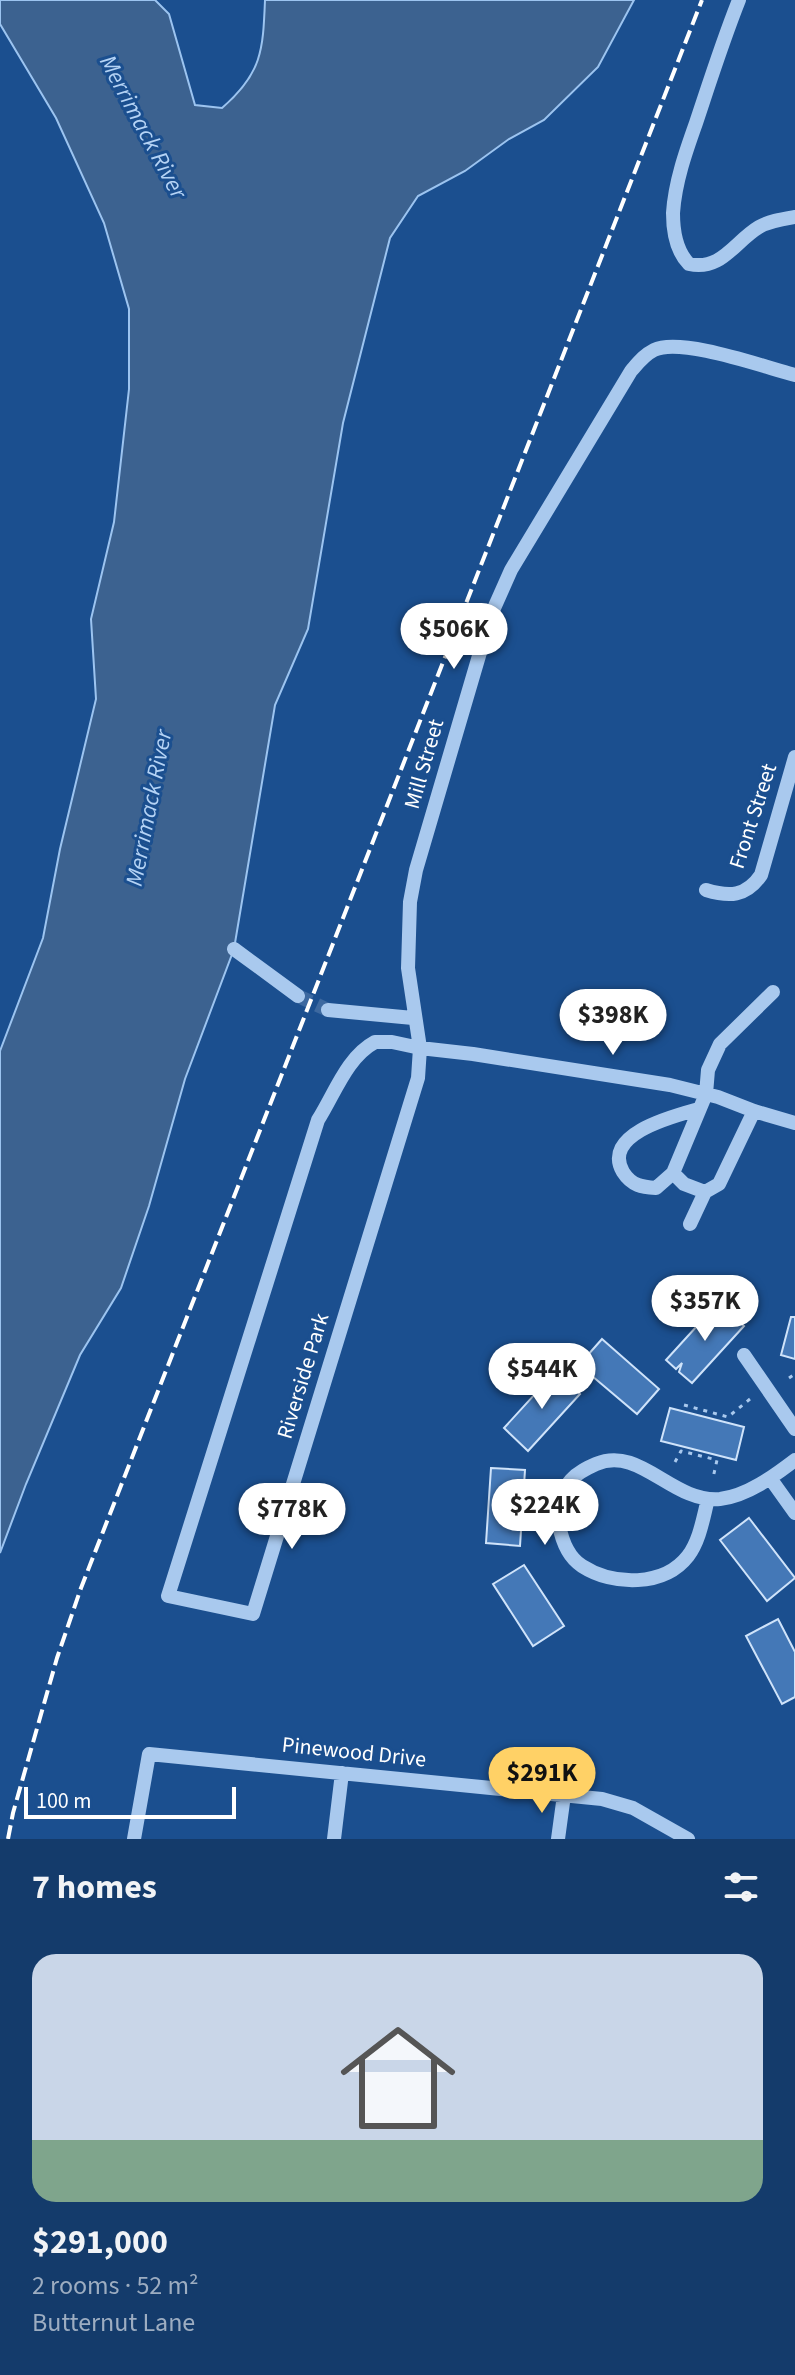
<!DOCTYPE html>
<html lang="en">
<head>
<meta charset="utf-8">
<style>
  :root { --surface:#143b6b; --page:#214673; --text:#f1f3f6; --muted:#9dadc1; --line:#33557e; --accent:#ffd166 }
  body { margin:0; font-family:"Source Sans 3",sans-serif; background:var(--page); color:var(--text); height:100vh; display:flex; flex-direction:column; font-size:30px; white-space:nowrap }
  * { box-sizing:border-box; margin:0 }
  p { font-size:26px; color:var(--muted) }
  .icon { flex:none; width:44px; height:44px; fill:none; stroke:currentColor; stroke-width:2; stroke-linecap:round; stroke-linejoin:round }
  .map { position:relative; height:1839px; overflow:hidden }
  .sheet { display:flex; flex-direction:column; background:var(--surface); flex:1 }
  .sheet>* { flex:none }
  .scale { position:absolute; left:24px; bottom:20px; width:212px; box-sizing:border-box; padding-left:8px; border:4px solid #fff; border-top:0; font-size:22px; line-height:28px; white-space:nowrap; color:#fff; -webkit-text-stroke:6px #1b4f8f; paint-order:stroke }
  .price { position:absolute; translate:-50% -68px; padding:0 18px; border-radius:28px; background:#fff; color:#222; font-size:26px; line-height:52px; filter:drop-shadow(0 2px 4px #0008) }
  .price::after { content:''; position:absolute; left:50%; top:48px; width:24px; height:18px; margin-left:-12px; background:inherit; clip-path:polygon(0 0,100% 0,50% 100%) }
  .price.active { background:var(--accent); color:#111 }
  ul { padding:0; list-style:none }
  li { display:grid; align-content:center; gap:16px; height:424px; padding:0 32px }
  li+li { border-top:2px solid var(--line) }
  li span { display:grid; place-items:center; height:248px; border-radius:24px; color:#555 }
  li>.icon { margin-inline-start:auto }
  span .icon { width:144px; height:144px; fill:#fffc; stroke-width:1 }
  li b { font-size:34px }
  h2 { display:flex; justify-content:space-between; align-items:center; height:96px; padding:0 32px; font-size:34px }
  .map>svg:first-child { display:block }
</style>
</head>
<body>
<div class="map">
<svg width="795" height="1839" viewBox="0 0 795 1839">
  <rect width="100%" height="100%" fill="#1b4f8f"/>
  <path fill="#3c6290" stroke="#9cc4f0" stroke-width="2" d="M 0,0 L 155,0 L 169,14 L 195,105 L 222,108 C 262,73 263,51 265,0 L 634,0 L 598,67 L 544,120 L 509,139 L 465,171 L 418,196 L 390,238 L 343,423 L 308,629 L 275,705 L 234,949 L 185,1079 L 149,1206 L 121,1288 L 80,1355 L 26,1484 L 0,1553 L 0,1051 L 43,938 L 60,849 L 96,699 L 91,619 L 114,522 L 129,389 L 129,309 L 104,223 L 56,118 L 0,24 Z"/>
  <path fill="#4478b7" stroke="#cfe3fa" stroke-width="2" d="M 718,1303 L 744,1326 L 692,1383 L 679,1372 L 682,1363 L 676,1369 L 666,1360 Z
    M 791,1317 L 795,1317 L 795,1359 L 781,1355 Z
    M 602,1339 L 659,1389 L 637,1414 L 579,1365 Z
    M 556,1371 L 580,1394 L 528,1451 L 504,1428 Z
    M 670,1408 L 744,1427 L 736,1460 L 661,1441 Z
    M 491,1468 L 525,1470 L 520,1546 L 486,1543 Z
    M 749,1518 L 795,1578 L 767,1601 L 720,1540 Z
    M 524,1565 L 564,1626 L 533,1646 L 493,1584 Z
    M 778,1619 L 795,1652 L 795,1697 L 782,1704 L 746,1636 Z"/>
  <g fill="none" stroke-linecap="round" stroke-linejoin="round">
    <path stroke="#3d69a0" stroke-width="14" stroke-dasharray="14 7" stroke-linecap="butt" d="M 298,996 L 328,1010"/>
    <path stroke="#a9c9ee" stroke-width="3" stroke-dasharray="4 6" stroke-linecap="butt" d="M 789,1378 L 795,1374
      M 684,1405 L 728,1417 L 750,1399
      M 675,1462 L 681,1451 L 717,1460 L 713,1478"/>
    <path stroke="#a9c9ee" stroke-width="14" d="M 739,0 C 723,40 710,81 696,123 C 686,151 675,182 673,213 C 673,231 676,251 689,264 C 722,271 734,242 759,227 C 769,221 783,219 795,217
      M 795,375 C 764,367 681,337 654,350 C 644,355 638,363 631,371 L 511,570 L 491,615 L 416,870 L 410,902 L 408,968 L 420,1048 L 473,1054 L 670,1085 L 718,1097 L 754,1111 L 795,1123
      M 706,890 C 729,897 746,897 761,875 L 795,757
      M 234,949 L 298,996
      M 328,1010 L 413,1018
      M 375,1042 L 392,1042 L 420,1048 L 418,1078 L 253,1614 L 168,1596 L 318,1120 C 335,1093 347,1057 375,1042 Z
      M 754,1111 L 719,1184 L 705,1192 L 684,1184 L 673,1173 L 706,1094 L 708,1070 L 720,1044 L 773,992
      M 673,1173 L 656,1188 C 642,1187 632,1186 623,1172 C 601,1134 674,1116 699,1109
      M 690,1224 L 705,1192
      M 744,1355 L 795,1429
      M 770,1478 L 795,1513
      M 708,1499 C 703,1518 700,1540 688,1556 C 664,1587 613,1586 582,1566 C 568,1557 562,1541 559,1525 C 556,1510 561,1491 571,1480 C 578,1472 587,1468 596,1464 C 640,1445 672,1503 720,1499 C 747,1496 774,1476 795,1460
      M 134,1839 L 149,1754 L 602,1799 L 633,1808 L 688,1839
      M 334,1839 L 342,1773
      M 558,1839 L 564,1795"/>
    <path stroke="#fff" stroke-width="4" stroke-dasharray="14 6" stroke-linecap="butt" d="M 8,1839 L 13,1813 L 57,1658 L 81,1588 L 702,0"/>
  </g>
  <g text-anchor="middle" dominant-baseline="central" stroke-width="6" stroke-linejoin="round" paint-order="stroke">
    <g font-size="22" fill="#fff" stroke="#1b4f8f">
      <text transform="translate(424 764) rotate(-74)">Mill Street</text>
      <text transform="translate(753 816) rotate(-72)">Front Street</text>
      <text transform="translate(303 1376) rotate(-73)">Riverside Park</text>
      <text transform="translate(354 1752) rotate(6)">Pinewood Drive</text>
    </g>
    <g font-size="24" font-style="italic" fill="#b5d3f5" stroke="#1b4f8f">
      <text transform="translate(143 127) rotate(62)">Merrimack River</text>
      <text transform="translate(149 808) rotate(-79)">Merrimack River</text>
    </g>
  </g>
</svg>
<div class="scale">100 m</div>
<b class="price" style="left:454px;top:671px">$506K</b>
<b class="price" style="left:613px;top:1057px">$398K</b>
<b class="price" style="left:705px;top:1343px">$357K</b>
<b class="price" style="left:542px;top:1411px">$544K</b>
<b class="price" style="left:545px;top:1547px">$224K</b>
<b class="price" style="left:292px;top:1551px">$778K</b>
<b class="price active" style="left:542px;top:1815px">$291K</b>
</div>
<section class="sheet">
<h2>7 homes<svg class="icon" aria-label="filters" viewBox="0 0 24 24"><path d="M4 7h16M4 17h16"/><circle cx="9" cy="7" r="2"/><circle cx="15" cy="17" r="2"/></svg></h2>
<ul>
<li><span style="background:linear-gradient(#c9d6e8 75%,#7fa58c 0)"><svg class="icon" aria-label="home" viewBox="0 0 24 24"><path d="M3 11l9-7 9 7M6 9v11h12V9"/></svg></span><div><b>$291,000</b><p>2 rooms · 52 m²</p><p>Butternut Lane</p></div></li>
</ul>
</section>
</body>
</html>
